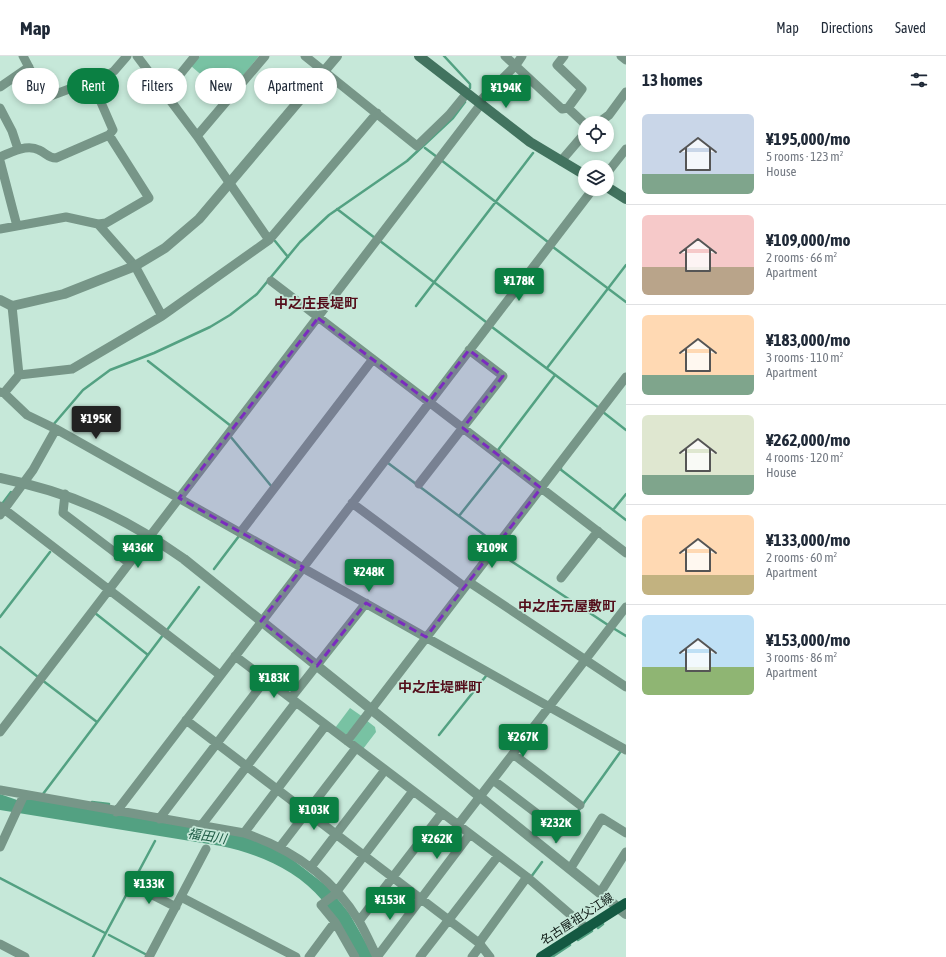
<!DOCTYPE html>
<html lang="en">
<head>
<meta charset="utf-8">
<style>
  :root { --surface:#fff; --page:#f6f6f7; --text:#1f2937; --muted:#747a83; --line:#e0e1e3; --accent:#0b8043 }
  body { margin:0; font-family:"Asap Condensed","Noto Sans JP",sans-serif; background:var(--page); color:var(--text); height:100vh; display:flex; flex-direction:column; font-size:15px; white-space:nowrap }
  * { box-sizing:border-box; margin:0 }
  p { font-size:13px; color:var(--muted) }
  .icon { flex:none; width:22px; height:22px; fill:none; stroke:currentColor; stroke-width:2; stroke-linecap:round; stroke-linejoin:round }
  .map { position:relative; flex:1; overflow:hidden }
  .details { display:flex; flex-direction:column; background:var(--surface); width:320px }
  .details>* { flex:none }
  .guide { position:absolute; left:12px; top:12px; width:380px; height:36px; display:flex; gap:8px }
  .tools { position:absolute; left:578px; top:60px; display:grid; gap:8px }
  .tools a { display:grid; place-items:center; width:36px; height:36px; border-radius:50%; background:var(--surface); box-shadow:0 2px 6px #0003; font-size:20px }
  .price { position:absolute; translate:-50% -34px; padding:0 9px; border-radius:4px; background:var(--accent); color:#fff; font-size:13px; line-height:26px; filter:drop-shadow(0 1px 2px #0008) }
  .price::after { content:''; position:absolute; left:50%; top:24px; width:12px; height:9px; margin-left:-6px; background:inherit; clip-path:polygon(0 0,100% 0,50% 100%) }
  .price.on { background:#222; color:#fff }
  ul { padding:0; list-style:none }
  li { display:flex; align-items:center; gap:12px; height:100px; padding:0 16px }
  li+li { border-top:1px solid var(--line) }
  li span { display:grid; place-items:center; flex:none; width:112px; height:80px; border-radius:6px; color:#555 }
  li>.icon { margin-inline-start:auto }
  span .icon { width:48px; height:48px; fill:#fffc; stroke-width:1 }
  li b { font-size:17px }
  h2 { display:flex; justify-content:space-between; align-items:center; height:48px; padding:0 16px; font-size:17px }
  .pill { padding:0 14px; border-radius:18px; background:var(--surface); box-shadow:0 2px 6px #0003; font-size:14px; line-height:36px }
  .pill.on { background:var(--accent); color:#fff }
  header { display:flex; align-items:center; gap:24px; box-sizing:border-box; height:56px; padding:0 20px; background:var(--surface); border-bottom:1px solid var(--line) }
  header strong { font-size:19px }
  nav { display:flex; gap:22px; margin-inline-start:auto; font-size:14px }
  main { display:flex; flex:1; min-height:0 }
  .map>svg:first-child { display:block }
</style>
</head>
<body>
<header>
<strong>Map</strong>
<nav><a>Map</a><a>Directions</a><a>Saved</a></nav>
</header>
<main>
<div class="map">
<svg width="626" height="901" viewBox="0 0 626 901">
  <rect width="100%" height="100%" fill="#c6e8d9"/>
  <path fill="#78c2a3" d="M 200,0 L 259,0 L 226,40 L 191,10 Z
    M 350,652 L 363,661 L 346,679 L 335,672 Z
    M 366,664 L 375,671 L 376,676 L 363,693 L 353,685 L 352,683 Z"/>
  <path fill="#53a182" d="M 0,738 L 17,744 L 36,744 L 225,777 L 249,782 L 284,797 L 328,831 L 349,857 L 374,901 L 358,901 C 346,883 336,861 322,844 C 297,814 259,798 221,790 L 0,754 Z"/>
  <g fill="none" stroke-linecap="round" stroke-linejoin="round">
    <path stroke="#53a182" stroke-width="2.5" d="M 444,0 L 470,28 L 470,32
      M 425,92 L 437,101
      M 441,104 L 548,186
      M 337,153 L 375,182
      M 275,185 L 288,201
      M 380,185 L 486,266
      M 553,191 L 626,246
      M 416,250 L 533,97
      M 492,271 L 599,352
      M 148,305 L 231,370
      M 547,312 L 626,209
      M 603,356 L 626,374
      M 53,369 L 83,334 L 110,314 L 154,297 L 210,271 L 230,259 L 257,238 L 300,186 L 329,159 L 407,105 L 453,62 L 465,46
      M 230,380 L 272,431
      M 500,395 L 498,394 L 555,319
      M 388,407 L 495,487
      M 561,412 L 560,413 L 626,464
      M 2,448 L 11,436
      M 613,454 L 626,438
      M 459,460 L 502,406
      M 496,495 L 608,569
      M 214,513 L 239,480
      M 95,557 L 148,599
      M 0,561 L 50,496
      M 613,572 L 626,580
      M 167,574 L 199,531
      M 0,591 L 38,621
      M 42,624 L 97,666
      M 439,679 L 486,620
      M 43,738 L 163,579
      M 92,746 L 109,748
      M 556,786 L 621,695
      M 531,821 L 542,806
      M 0,822 L 105,877
      M 598,872 L 603,868
      M 109,879 L 147,899
      M 578,884 L 592,875
      M 93,901 L 155,785
      M 552,901 L 570,889"/>
    <path stroke="#779688" stroke-width="9" d="M 137,0 L 197,80 L 269,184
      M 305,0 L 417,90 L 449,59 L 467,37
      M 505,0 L 562,53 L 568,52 L 585,68
      M 564,0 L 557,9 L 582,33 L 568,52
      M 621,0 L 626,4
      M 93,28 L 114,15 L 127,0
      M 0,31 L 29,11
      M 165,37 L 195,0
      M 479,46 L 516,9 L 522,0
      M 0,52 L 12,75 L 18,93
      M 598,67 L 609,59 L 626,36
      M 197,80 L 265,0
      M 0,101 C 11,96 27,88 39,94 C 46,97 48,102 56,102 L 109,79 L 113,74 L 93,28 L 88,26 L 45,42 L 23,0
      M 0,105 L 17,170
      M 561,105 L 585,77
      M 607,117 L 626,93
      M 98,168 L 135,210 L 162,260
      M 0,173 L 66,161 L 98,168 L 106,167 L 149,142 L 109,79
      M 271,225 L 626,497
      M 12,250 L 19,319
      M 0,336 L 4,337 L 27,359 L 56,373 L 626,694
      M 4,337 L 19,319 L 72,313 L 162,260 L 269,184 L 377,57
      M 419,428 L 503,320 L 469,294
      M 65,438 L 63,457 L 129,507
      M 352,447 L 465,531
      M 0,450 L 220,619
      M 0,459 L 33,414 L 56,373
      M 240,477 L 373,303
      M 561,522 L 598,475
      M 469,526 L 626,631
      M 235,600 L 527,821 L 586,872
      M 291,642 L 366,547
      M 186,664 L 479,887 L 490,901
      M 0,676 L 481,48
      M 347,685 L 626,321
      M 513,698 L 580,749
      M 493,724 L 561,776
      M 0,734 L 244,777 C 292,793 332,821 359,865 C 366,877 371,889 377,901
      M 116,756 L 593,133
      M 159,763 L 266,623
      M 458,769 L 626,551
      M 201,770 L 296,646
      M 244,777 L 326,669
      M 0,791 L 24,739
      M 280,791 L 356,692
      M 311,811 L 385,714
      M 570,813 L 602,762 L 626,777
      M 133,829 L 176,851
      M 337,835 L 413,735
      M 600,837 L 626,796
      M 181,841 L 296,901
      M 359,865 L 442,757
      M 335,866 L 355,901
      M 479,887 L 527,821
      M 0,888 L 25,901
      M 149,901 L 206,793
      M 309,901 L 335,866 L 321,849 L 338,836
      M 377,901 L 470,778
      M 420,901 L 498,800
      M 472,901 L 481,889"/>
    <path stroke="#779688" stroke-width="10" d="M 0,244 L 12,250 L 64,238 L 135,210 L 165,192 L 199,163 L 337,0
      M 0,422 C 73,437 122,460 184,503 L 626,858"/>
    <path stroke="#42735f" stroke-width="10" d="M 419,0 L 530,86 L 585,119
      M 607,131 L 626,143"/>
    <path stroke="#145942" stroke-width="10" d="M 541,901 L 626,847"/>
  </g>
  <path fill="#7b2cbf" fill-opacity="0.2" stroke="#7b2cbf" stroke-width="3" stroke-dasharray="8 5" stroke-linejoin="round" d="M 318,262 L 429,346 L 469,294 L 503,320 L 463,372 L 541,432 L 426,581 L 366,547 L 317,610 L 261,565 L 303,511 L 179,442 Z"/>
  <g text-anchor="middle" dominant-baseline="central" stroke-width="3.5" stroke-linejoin="round" paint-order="stroke">
    <g font-size="12" fill="#0c1813" stroke="#c6e8d9">
      <text transform="translate(577 863) rotate(-33)">名古屋祖父江線</text>
    </g>
    <g font-size="13" font-style="italic" fill="#1d5a44" stroke="#c6e8d9">
      <text transform="translate(207 780) rotate(9)">福田川</text>
    </g>
    <g font-size="14" font-weight="bold" fill="#540e1b" stroke="#c6e8d9">
      <text x="316" y="247">中之庄長堤町</text>
      <text x="567" y="550">中之庄元屋敷町</text>
      <text x="440" y="631">中之庄堤畔町</text>
    </g>
  </g>
</svg>
<div class="tools">
<a><svg class="icon" aria-label="locate" viewBox="0 0 24 24"><circle cx="12" cy="12" r="6"/><path d="M12 2v4M12 18v4M2 12h4M18 12h4"/></svg></a>
<a><svg class="icon" aria-label="layers" viewBox="0 0 24 24"><path d="M12 4l9 5-9 5-9-5zM3 14l9 5 9-5"/></svg></a>
</div>
<b class="price" style="left:506px;top:53px">¥194K</b>
<b class="price" style="left:519px;top:246px">¥178K</b>
<b class="price on" style="left:96px;top:384px">¥195K</b>
<b class="price" style="left:138px;top:513px">¥436K</b>
<b class="price" style="left:492px;top:513px">¥109K</b>
<b class="price" style="left:369px;top:537px">¥248K</b>
<b class="price" style="left:274px;top:643px">¥183K</b>
<b class="price" style="left:523px;top:702px">¥267K</b>
<b class="price" style="left:314px;top:775px">¥103K</b>
<b class="price" style="left:556px;top:788px">¥232K</b>
<b class="price" style="left:437px;top:804px">¥262K</b>
<b class="price" style="left:149px;top:849px">¥133K</b>
<b class="price" style="left:390px;top:865px">¥153K</b>
<div class="guide">
<a class="pill">Buy</a>
<a class="pill on">Rent</a>
<a class="pill">Filters</a>
<a class="pill">New</a>
<a class="pill">Apartment</a>
</div>
</div>
<section class="details">
<h2>13 homes<svg class="icon" aria-label="filters" viewBox="0 0 24 24"><path d="M4 7h16M4 17h16"/><circle cx="9" cy="7" r="2"/><circle cx="15" cy="17" r="2"/></svg></h2>
<ul>
<li><span style="background:linear-gradient(#c9d6e8 75%,#7fa58c 0)"><svg class="icon" aria-label="home" viewBox="0 0 24 24"><path d="M3 11l9-7 9 7M6 9v11h12V9"/></svg></span><div><b>¥195,000/mo</b><p>5 rooms · 123 m²</p><p>House</p></div></li>
<li><span style="background:linear-gradient(#f6c9c9 65%,#b9a48a 0)"><svg class="icon" aria-label="home" viewBox="0 0 24 24"><path d="M3 11l9-7 9 7M6 9v11h12V9"/></svg></span><div><b>¥109,000/mo</b><p>2 rooms · 66 m²</p><p>Apartment</p></div></li>
<li><span style="background:linear-gradient(#ffd9b3 75%,#7fa58c 0)"><svg class="icon" aria-label="home" viewBox="0 0 24 24"><path d="M3 11l9-7 9 7M6 9v11h12V9"/></svg></span><div><b>¥183,000/mo</b><p>3 rooms · 110 m²</p><p>Apartment</p></div></li>
<li><span style="background:linear-gradient(#dfe7d0 75%,#7fa58c 0)"><svg class="icon" aria-label="home" viewBox="0 0 24 24"><path d="M3 11l9-7 9 7M6 9v11h12V9"/></svg></span><div><b>¥262,000/mo</b><p>4 rooms · 120 m²</p><p>House</p></div></li>
<li><span style="background:linear-gradient(#ffd9b3 75%,#c2b280 0)"><svg class="icon" aria-label="home" viewBox="0 0 24 24"><path d="M3 11l9-7 9 7M6 9v11h12V9"/></svg></span><div><b>¥133,000/mo</b><p>2 rooms · 60 m²</p><p>Apartment</p></div></li>
<li><span style="background:linear-gradient(#bfe0f5 65%,#8fb573 0)"><svg class="icon" aria-label="home" viewBox="0 0 24 24"><path d="M3 11l9-7 9 7M6 9v11h12V9"/></svg></span><div><b>¥153,000/mo</b><p>3 rooms · 86 m²</p><p>Apartment</p></div></li>
</ul>
</section>
</main>
</body>
</html>
